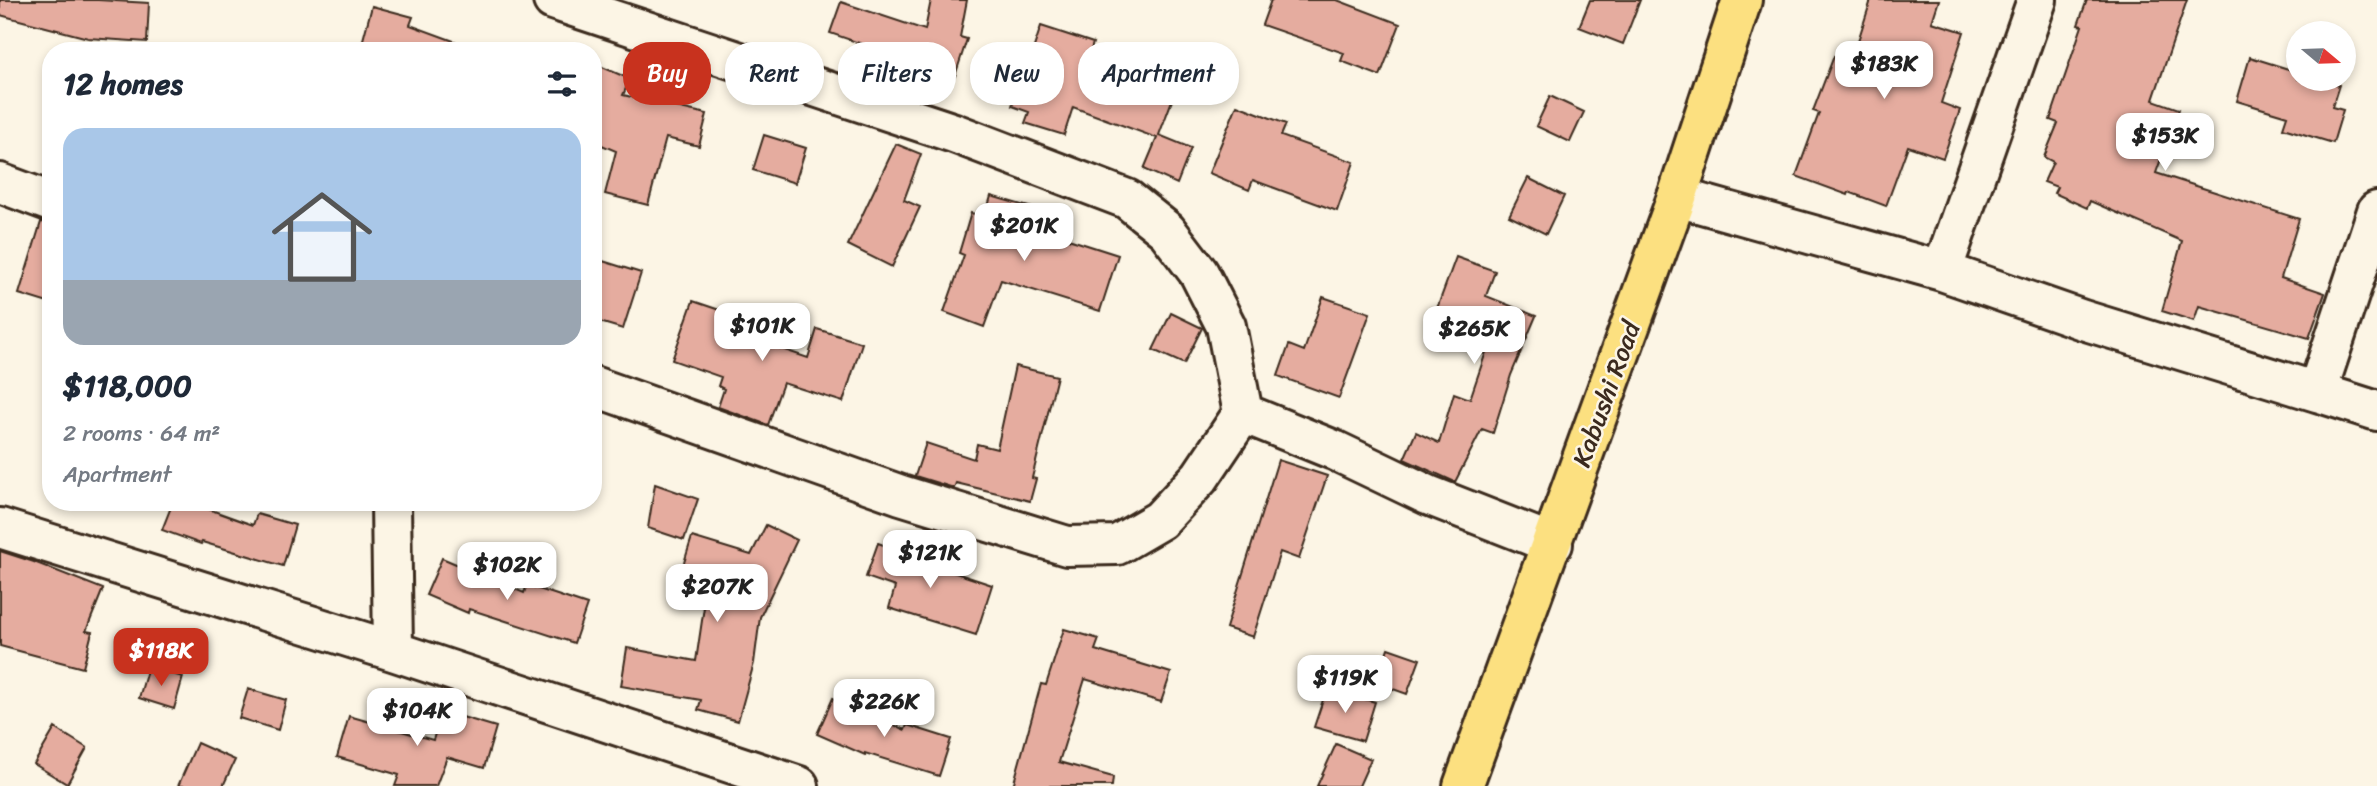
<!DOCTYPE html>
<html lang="en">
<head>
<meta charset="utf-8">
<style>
  :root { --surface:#fff; --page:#f6f6f7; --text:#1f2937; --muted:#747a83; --line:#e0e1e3; --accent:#c8321e }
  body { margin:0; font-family:Sriracha,sans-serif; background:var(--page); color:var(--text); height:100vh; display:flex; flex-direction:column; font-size:26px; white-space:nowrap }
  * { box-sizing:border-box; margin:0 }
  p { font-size:23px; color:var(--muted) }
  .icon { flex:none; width:38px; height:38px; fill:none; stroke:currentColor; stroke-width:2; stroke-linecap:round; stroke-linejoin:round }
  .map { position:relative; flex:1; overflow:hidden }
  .sheet { position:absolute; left:42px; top:42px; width:560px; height:469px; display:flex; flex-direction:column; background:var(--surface); border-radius:28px; box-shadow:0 4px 10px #0003 }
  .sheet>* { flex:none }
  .guide { position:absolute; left:623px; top:42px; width:665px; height:63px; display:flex; gap:14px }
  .needle { width:46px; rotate:109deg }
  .fabs { position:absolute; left:2286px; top:21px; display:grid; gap:14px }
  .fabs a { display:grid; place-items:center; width:70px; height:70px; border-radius:50%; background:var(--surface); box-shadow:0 4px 10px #0003; font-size:35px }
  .price { position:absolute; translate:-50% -60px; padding:0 16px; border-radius:14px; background:#fff; color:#222; font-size:23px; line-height:46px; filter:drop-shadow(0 2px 4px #0008) }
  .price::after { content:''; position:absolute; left:50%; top:42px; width:21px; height:16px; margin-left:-10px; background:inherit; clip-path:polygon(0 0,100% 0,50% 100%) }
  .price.active { background:var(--accent); color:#fff }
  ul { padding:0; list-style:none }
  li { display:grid; align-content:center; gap:14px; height:371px; padding:0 21px }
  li+li { border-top:2px solid var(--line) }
  li span { display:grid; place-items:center; height:217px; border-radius:21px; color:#555 }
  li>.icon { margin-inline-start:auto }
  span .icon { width:126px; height:126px; fill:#fffc; stroke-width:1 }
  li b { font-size:30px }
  h2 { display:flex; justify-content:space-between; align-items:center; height:84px; padding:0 21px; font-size:30px }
  .pill { padding:0 24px; border-radius:28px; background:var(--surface); box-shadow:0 4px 10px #0003; font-size:24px; line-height:63px }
  .pill.active { background:var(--accent); color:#fff }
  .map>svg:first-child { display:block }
</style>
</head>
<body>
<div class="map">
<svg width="2377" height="786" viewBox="0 0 2377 786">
  <rect width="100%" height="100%" fill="#fcf5e5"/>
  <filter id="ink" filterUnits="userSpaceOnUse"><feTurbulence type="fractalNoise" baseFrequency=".0143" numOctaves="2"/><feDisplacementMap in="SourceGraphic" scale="14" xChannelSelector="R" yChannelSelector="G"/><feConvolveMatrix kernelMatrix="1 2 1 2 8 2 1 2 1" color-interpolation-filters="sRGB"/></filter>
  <g filter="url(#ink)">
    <path fill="#e5ac9f" stroke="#3b2a1e" stroke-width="2" d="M 0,0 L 98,0 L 149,3 L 147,42 L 88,38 L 0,15 Z
      M 931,0 L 967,0 L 960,37 L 967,39 L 955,76 L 830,33 L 841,2 L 925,30 Z
      M 1271,0 L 1337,0 L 1400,24 L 1380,76 L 1341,61 L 1344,53 L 1262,25 Z
      M 1590,0 L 1640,0 L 1623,44 L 1579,27 Z
      M 1871,0 L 1939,0 L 1932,22 L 1964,32 L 1941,103 L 1960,110 L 1943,158 L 1908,146 L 1886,206 L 1849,192 L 1848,195 L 1796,176 L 1819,113 L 1813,111 L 1834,56 L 1851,63 Z
      M 2087,0 L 2187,0 L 2153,100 L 2179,109 L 2156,173 L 2299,219 L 2281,278 L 2325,293 L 2309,338 L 2199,306 L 2194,321 L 2162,311 L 2182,241 L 2090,201 L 2087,208 L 2054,193 L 2057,187 L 2044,182 L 2053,162 L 2044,157 L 2058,123 L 2050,120 L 2082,26 L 2078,25 Z
      M 372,6 L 413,17 L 410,25 L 470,47 L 469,51 L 360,51 Z
      M 1041,26 L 1093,43 L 1087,63 L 1174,95 L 1159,135 L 1191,148 L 1177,184 L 1144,169 L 1157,138 L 1073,107 L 1064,135 L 1025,123 L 1029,112 L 1012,106 L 1029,52 L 1032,53 Z
      M 2250,57 L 2298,72 L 2298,79 L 2320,79 L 2339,85 L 2332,107 L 2343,110 L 2333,143 L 2283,128 L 2287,116 L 2237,101 Z
      M 593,63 L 630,79 L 623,95 L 707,114 L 699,146 L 666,138 L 648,205 L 605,194 L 616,151 L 602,145 L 593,165 Z
      M 1550,96 L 1584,112 L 1570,142 L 1536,126 Z
      M 1237,105 L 1286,124 L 1281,136 L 1354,162 L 1337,211 L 1253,180 L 1249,190 L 1209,173 Z
      M 764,135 L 806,148 L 795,183 L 753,170 Z
      M 896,144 L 921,154 L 904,200 L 920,207 L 892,267 L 848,245 Z
      M 1528,178 L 1564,196 L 1546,234 L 1509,216 Z
      M 991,196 L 1032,208 L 1031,211 L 1035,212 L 1031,227 L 1118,255 L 1100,311 L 1001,280 L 984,327 L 944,312 L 964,255 L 959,253 L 971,213 L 985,217 Z
      M 41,222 L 51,223 L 51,304 L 19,294 Z
      M 1456,257 L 1495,271 L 1486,296 L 1536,316 L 1511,375 L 1493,433 L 1482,429 L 1455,482 L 1404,459 L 1416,432 L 1439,443 L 1454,393 L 1470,399 L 1489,343 L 1432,322 Z
      M 593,258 L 641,273 L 623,329 L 593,320 Z
      M 1323,297 L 1370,313 L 1339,398 L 1278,376 L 1289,345 L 1304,351 Z
      M 693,301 L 746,319 L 741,335 L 808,358 L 817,329 L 862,343 L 843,402 L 783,383 L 768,425 L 718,407 L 724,389 L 718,386 L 721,377 L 672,360 Z
      M 1171,313 L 1202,328 L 1184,364 L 1153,350 Z
      M 1015,366 L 1057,376 L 1032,478 L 1036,479 L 1030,501 L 956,483 L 954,488 L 915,476 L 926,443 L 974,459 L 977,444 L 997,449 Z
      M 1278,460 L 1327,476 L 1299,559 L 1280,552 L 1253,637 L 1226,628 Z
      M 655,484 L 698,499 L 684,540 L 648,528 Z
      M 173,502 L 189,502 L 253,525 L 257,514 L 295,525 L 283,566 L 202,542 L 201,544 L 162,530 Z
      M 766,525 L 797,540 L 760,617 L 754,663 L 738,721 L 698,710 L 701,700 L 621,686 L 627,648 L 696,661 L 704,607 L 673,598 L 692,537 L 751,555 Z
      M 878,543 L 912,555 L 911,558 L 992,585 L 976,635 L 889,608 L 895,587 L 866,577 Z
      M 0,551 L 34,562 L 103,589 L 86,631 L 92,632 L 83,668 L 0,646 Z
      M 442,558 L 524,593 L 527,585 L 587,605 L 574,643 L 469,609 L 468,613 L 426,595 Z
      M 1064,629 L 1099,639 L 1095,650 L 1171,673 L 1161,702 L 1085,679 L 1059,762 L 1113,777 L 1112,786 L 1013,786 L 1041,684 L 1046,685 Z
      M 1388,648 L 1420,659 L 1407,694 L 1376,683 Z
      M 148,667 L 183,677 L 174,709 L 139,698 Z
      M 1327,688 L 1375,702 L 1363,741 L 1314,727 Z
      M 248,689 L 286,700 L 278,730 L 239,718 Z
      M 833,698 L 905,730 L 907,725 L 951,739 L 939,776 L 865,753 L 865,755 L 817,734 Z
      M 442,711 L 496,727 L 484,768 L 447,757 L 436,786 L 395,786 L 399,775 L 337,757 L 349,716 L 433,740 Z
      M 55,728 L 87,748 L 67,784 L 34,764 Z
      M 197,743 L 235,760 L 223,786 L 178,786 Z
      M 1336,744 L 1371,759 L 1359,786 L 1317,786 Z"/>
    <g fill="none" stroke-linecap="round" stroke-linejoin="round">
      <g stroke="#3b2a1e" stroke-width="44">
        <path id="minor" d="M 553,0 L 954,133 L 1127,199 L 1167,231 L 1199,273 L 1226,326 L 1243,413 L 1200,477 L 1160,520 L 1117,545 L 1067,546 L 901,495 L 593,386
          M 0,183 L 51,202
          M 1677,197 L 1942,271 L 2083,320 L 2317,392 L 2377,211
          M 1942,271 L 2037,0
          M 2317,392 L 2377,411
          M 1243,413 L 1334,450 L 1428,495 L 1553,544
          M 391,502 L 393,651
          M 0,528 L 393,651 L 799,786"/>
      </g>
      <g stroke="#3b2a1e" stroke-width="44">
        <path id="major" d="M 1463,786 L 1677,197 L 1742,0"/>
      </g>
      <use href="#minor" stroke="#fcf5e5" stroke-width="38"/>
      <use href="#major" stroke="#fce080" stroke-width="38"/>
    </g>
  </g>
  <g text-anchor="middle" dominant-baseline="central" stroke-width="5" stroke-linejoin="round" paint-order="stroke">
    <g font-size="26" fill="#3b2a1e" stroke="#fcf5e5">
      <text transform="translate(1606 394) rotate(-70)">Kabushi Road</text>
    </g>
  </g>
</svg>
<div class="fabs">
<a><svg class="needle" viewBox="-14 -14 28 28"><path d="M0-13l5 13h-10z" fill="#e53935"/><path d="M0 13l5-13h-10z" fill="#747a83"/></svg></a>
</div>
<b class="price" style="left:1884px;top:101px">$183K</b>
<b class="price" style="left:2165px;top:173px">$153K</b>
<b class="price" style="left:1024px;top:263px">$201K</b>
<b class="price" style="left:762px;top:363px">$101K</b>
<b class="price" style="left:1474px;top:366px">$265K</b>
<b class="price" style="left:930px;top:590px">$121K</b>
<b class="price" style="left:507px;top:602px">$102K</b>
<b class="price" style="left:717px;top:624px">$207K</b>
<b class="price active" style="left:161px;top:688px">$118K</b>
<b class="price" style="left:1345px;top:715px">$119K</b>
<b class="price" style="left:884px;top:739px">$226K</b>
<b class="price" style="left:417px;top:748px">$104K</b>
<div class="guide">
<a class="pill active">Buy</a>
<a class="pill">Rent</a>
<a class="pill">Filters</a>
<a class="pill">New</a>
<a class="pill">Apartment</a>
</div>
<section class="sheet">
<h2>12 homes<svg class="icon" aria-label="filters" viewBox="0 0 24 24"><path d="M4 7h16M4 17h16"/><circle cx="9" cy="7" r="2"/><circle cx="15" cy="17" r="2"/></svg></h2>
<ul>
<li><span style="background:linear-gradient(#a9c7e8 70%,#9aa5b1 0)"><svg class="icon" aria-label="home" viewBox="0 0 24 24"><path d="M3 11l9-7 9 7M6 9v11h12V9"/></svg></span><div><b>$118,000</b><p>2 rooms · 64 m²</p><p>Apartment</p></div></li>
</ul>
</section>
</div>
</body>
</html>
